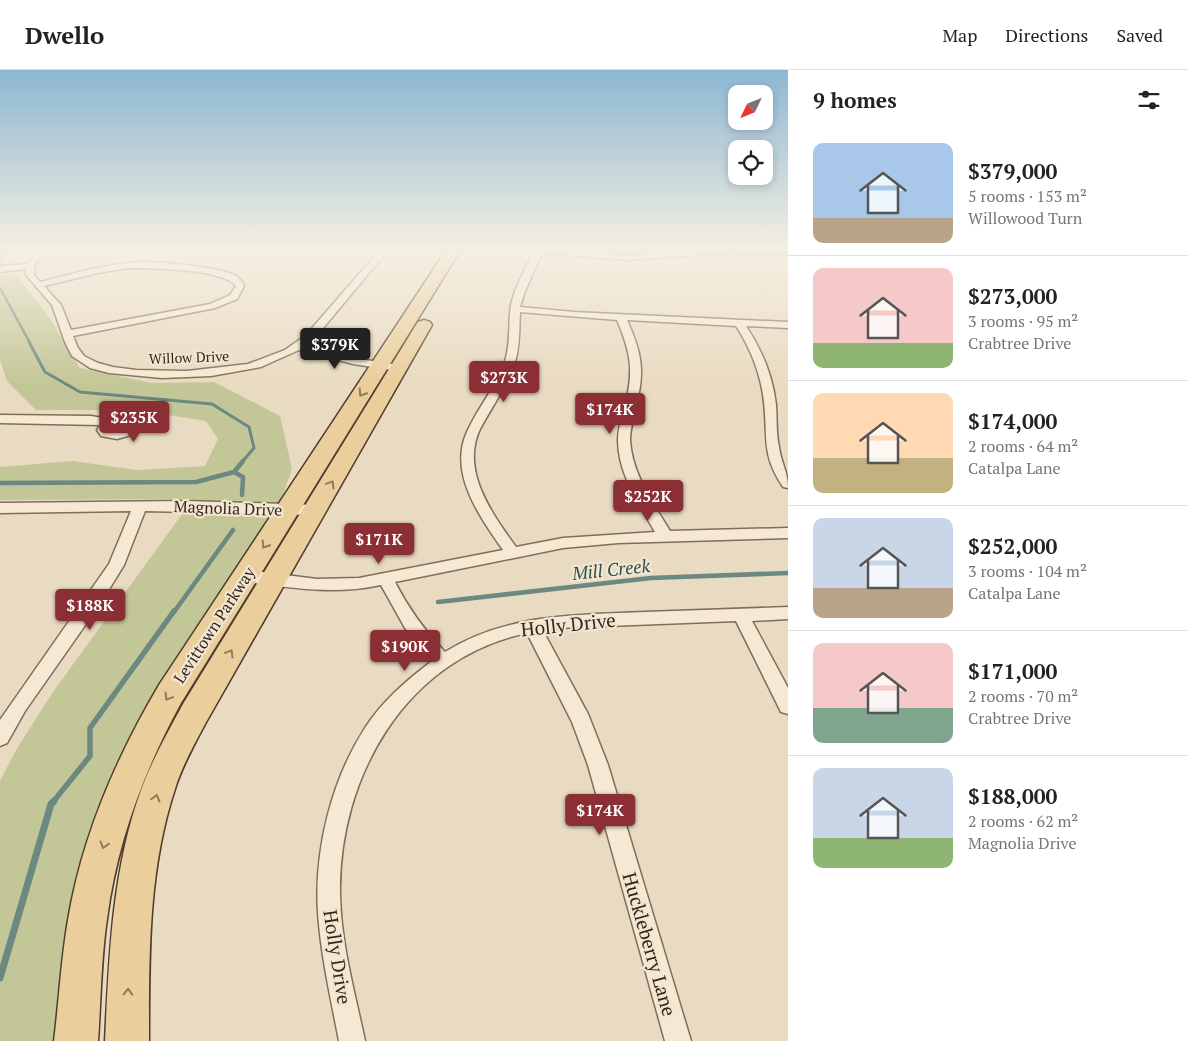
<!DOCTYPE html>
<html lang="en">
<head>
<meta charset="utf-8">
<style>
  :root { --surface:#fff; --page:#f2f2f2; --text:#222; --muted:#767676; --line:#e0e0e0; --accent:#8b2f34 }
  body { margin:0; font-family:"PT Serif",serif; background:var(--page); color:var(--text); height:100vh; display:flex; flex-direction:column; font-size:19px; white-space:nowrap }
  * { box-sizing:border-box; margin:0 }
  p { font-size:16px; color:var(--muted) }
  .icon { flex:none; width:28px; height:28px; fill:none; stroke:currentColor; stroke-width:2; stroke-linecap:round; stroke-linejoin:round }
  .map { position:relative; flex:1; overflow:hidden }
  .drawer { display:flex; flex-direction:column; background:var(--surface); width:400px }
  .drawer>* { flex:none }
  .needle { width:32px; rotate:227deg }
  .fabs { position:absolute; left:728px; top:15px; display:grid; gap:10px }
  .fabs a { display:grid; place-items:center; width:45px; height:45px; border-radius:10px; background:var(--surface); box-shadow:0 2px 8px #0003; font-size:25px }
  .price { position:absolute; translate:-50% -42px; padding:0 11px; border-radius:5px; background:var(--accent); color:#fff; font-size:16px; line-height:32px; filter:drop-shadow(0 1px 2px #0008) }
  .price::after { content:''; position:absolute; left:50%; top:30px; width:15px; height:11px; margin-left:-8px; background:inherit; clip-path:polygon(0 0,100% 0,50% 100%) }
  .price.on { background:#222; color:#fff }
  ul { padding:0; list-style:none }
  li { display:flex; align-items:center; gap:15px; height:125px; padding:0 25px }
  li+li { border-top:1px solid var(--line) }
  li span { display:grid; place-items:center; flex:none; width:140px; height:100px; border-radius:10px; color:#555 }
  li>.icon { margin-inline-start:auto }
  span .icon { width:60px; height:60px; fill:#fffc; stroke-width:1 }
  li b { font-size:21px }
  h2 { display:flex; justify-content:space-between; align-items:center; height:60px; padding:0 25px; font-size:21px }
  header { display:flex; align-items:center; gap:30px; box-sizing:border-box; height:70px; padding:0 25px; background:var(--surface); border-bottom:1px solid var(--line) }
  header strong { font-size:24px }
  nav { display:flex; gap:28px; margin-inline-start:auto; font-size:18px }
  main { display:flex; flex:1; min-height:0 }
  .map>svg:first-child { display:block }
</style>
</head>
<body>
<header>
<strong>Dwello</strong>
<nav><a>Map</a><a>Directions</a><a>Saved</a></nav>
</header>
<main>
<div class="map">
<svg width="788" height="971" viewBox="0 0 788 971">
  <rect width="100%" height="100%" fill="#e9dbc1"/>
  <path fill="#c3c696" d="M 15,204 L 47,244 L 80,298 L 152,313 L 214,312 L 280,346 L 292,399 L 280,433 L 80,810 L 65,971 L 0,971 L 0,711 L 16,680 L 53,622 L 193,429 L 0,430 L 0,397 L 72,391 L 137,400 L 205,396 L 218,369 L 206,351 L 136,340 L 36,340 L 7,311 L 0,290 L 0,206 Z"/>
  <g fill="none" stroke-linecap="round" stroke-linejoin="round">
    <path stroke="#6b8980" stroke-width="2.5" d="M 0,189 L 3,184 L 11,179
      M 0,218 L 30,273"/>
    <path stroke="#6b8980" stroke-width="3" d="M 29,272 L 45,302 L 80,322 L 212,334 L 249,357 L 254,378 L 242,392"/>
    <path stroke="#6b8980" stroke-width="4.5" d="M 234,402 L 243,407 L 242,425
      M 0,413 L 196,412 L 234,402 L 243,391
      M 438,532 L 651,508 L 788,503
      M 174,542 L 233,460"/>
    <path stroke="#6b8980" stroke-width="5.5" d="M 53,732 L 90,686 L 90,658 L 174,541"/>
    <path stroke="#6b8980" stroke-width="7" d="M 0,908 L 51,734 L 54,731"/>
    <g stroke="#816d5a" stroke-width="3">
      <path id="street" d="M 41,179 L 49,179 L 35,194 L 34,205 L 40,212 C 69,205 97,196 127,193 C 147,190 216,196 234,205 C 239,207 242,211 244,216 L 237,229 L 215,238 L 73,266 L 78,278 L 84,286 L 98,293 L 113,297 L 136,300 L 187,301 L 248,294 L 285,280 L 306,265 L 381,179 L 389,179 L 314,269 L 306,276 L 353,288 L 399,295 L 404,298 L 399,301 L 353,294 L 299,280 L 261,297 L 211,306 L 162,308 L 109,303 L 90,298 L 72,286 L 65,272 L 52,235 L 26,205 L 26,199 L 0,202 L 0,196 L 27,194 ZM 128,198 C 149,198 224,199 236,216 L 230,225 L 210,234 L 71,260 L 61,235 L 44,216 L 98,203 Z
        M 535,179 L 627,186 L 722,179 L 788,181 L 788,185 L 723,183 L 627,190 L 542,183 L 525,221 L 520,237 L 574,242 L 788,252 L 788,258 L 746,256 C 762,280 773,307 776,335 C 777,349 776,363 779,377 C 781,393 788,401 788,418 L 783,417 C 761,384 768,368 764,332 C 761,305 751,279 736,256 L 627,250 C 642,283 645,301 636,336 C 634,347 630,359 630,370 C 632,404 653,433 670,461 L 788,458 L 788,468 L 618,473 L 563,478 L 395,512 C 408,538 425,561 445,582 C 505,544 575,545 644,542 C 692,540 740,539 788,537 L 788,549 L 752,551 L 788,618 L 788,644 L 781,642 L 736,551 L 557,558 L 543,561 L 588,644 L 608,695 L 691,971 L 665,971 L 588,695 L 572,652 L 527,563 C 406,588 338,707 340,825 C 341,874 355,923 365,971 L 339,971 C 331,929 321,886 318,843 C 314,781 331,711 365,658 C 382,631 407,610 432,591 L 405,558 L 381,515 C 335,525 292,518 246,512 L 241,510 L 238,506 L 241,502 L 246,500 L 317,509 L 359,508 L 503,480 C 480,447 448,403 467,362 C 478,337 496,317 505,291 C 511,273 508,254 511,235 C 515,215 527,197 535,179 ZM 520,242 L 617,250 C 631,283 634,301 625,336 C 622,347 618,358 618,370 C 618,404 639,434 655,462 L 563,468 L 516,477 C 493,445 460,401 480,359 C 492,337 507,316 515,292 C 520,276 519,259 520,242 Z
        M 0,345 L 91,346 L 108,349 L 122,345 L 133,347 L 138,354 L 131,365 L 117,369 L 101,366 L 97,360 L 100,355 L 0,353 ZM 122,353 L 126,354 L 123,359 L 117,361 L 109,360 L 112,356 Z
        M 186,431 L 315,435 L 320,437 L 322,440 L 320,443 L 315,445 L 145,441 L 124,495 L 100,534 L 25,641 L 7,673 L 0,676 L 0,650 L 109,494 L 131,441 L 0,443 L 0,433 Z"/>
    </g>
    <g stroke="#4f3c2e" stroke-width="3">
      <path id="primary" d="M 447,179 L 461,179 L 181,633 C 144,701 117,772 107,849 C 101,889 101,930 98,971 L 54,971 C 59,931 61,890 68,850 C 82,766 116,688 159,615 Z
        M 424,250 L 430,252 L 432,255 L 205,654 C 194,675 182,696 175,719 C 148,800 149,887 149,971 L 105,971 C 109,887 112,800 141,720 C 152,690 168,662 183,634 L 416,255 L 418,252 Z"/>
    </g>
    <use href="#street" fill="#f5e9d3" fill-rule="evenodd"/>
    <use href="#primary" fill="#eace9b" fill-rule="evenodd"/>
  </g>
  <defs><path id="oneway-chevron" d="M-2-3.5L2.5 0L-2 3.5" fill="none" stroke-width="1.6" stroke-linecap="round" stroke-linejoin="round" transform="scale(1.25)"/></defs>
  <g stroke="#8e7a5c">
    <use href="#oneway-chevron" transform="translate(362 323) rotate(123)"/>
    <use href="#oneway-chevron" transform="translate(331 414) rotate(-59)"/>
    <use href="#oneway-chevron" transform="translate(265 475) rotate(123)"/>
    <use href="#oneway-chevron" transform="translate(230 583) rotate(-59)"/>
    <use href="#oneway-chevron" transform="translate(168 627) rotate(121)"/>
    <use href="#oneway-chevron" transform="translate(156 728) rotate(-74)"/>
    <use href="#oneway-chevron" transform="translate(104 775) rotate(105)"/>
    <use href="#oneway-chevron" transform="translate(128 922) rotate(-89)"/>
  </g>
  <linearGradient id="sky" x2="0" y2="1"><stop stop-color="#8cb7d3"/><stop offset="0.57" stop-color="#f5efe3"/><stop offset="1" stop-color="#f5efe3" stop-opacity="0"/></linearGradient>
  <rect width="788" height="315" fill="url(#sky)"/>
  <g text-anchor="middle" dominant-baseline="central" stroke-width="4.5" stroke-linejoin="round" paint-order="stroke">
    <g font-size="14" fill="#32261d" stroke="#f2e6d0">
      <text transform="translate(189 287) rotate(-2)">Willow Drive</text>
    </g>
    <g font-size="16" fill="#32261d" stroke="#f2e6d0">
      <text transform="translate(228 438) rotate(2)">Magnolia Drive</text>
      <text transform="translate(214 555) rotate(-57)">Levittown Parkway</text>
    </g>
    <g font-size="18" font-style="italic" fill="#2e514d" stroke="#f2e6d0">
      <text transform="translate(611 499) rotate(-6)">Mill Creek</text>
    </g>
    <g font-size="19" fill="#32261d" stroke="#f2e6d0">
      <text transform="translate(568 554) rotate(-6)">Holly Drive</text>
      <text transform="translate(650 874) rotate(74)">Huckleberry Lane</text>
      <text transform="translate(338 887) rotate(81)">Holly Drive</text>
    </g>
  </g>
</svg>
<div class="fabs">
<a><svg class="needle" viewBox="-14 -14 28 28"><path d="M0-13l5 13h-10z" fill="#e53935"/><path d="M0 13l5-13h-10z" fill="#767676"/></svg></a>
<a><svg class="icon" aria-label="locate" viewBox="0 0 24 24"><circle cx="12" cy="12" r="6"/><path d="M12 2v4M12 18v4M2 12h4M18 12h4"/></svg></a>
</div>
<b class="price on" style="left:335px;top:300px">$379K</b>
<b class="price" style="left:504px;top:333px">$273K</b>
<b class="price" style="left:610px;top:365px">$174K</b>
<b class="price" style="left:134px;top:373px">$235K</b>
<b class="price" style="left:648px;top:452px">$252K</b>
<b class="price" style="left:379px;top:495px">$171K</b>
<b class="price" style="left:90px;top:561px">$188K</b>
<b class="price" style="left:405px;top:602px">$190K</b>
<b class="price" style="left:600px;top:766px">$174K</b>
</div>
<section class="drawer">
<h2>9 homes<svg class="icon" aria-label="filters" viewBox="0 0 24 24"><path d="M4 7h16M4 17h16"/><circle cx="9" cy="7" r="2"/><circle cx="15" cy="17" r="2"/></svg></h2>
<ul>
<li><span style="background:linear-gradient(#a9c7e8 75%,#b9a48a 0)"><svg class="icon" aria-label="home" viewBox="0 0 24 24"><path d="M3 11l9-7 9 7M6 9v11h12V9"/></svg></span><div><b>$379,000</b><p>5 rooms · 153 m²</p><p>Willowood Turn</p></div></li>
<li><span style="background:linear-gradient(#f6c9c9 75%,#8fb573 0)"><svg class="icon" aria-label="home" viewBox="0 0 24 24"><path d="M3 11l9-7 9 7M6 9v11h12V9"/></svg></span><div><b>$273,000</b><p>3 rooms · 95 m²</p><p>Crabtree Drive</p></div></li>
<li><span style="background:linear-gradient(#ffd9b3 65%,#c2b280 0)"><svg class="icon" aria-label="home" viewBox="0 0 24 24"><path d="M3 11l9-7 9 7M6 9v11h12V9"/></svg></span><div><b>$174,000</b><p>2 rooms · 64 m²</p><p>Catalpa Lane</p></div></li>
<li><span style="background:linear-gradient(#c9d6e8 70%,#b9a48a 0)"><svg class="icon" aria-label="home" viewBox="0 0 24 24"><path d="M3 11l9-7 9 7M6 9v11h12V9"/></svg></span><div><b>$252,000</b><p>3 rooms · 104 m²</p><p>Catalpa Lane</p></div></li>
<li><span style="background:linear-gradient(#f6c9c9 65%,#7fa58c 0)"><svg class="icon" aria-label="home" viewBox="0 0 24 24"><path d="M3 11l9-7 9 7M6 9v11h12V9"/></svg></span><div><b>$171,000</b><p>2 rooms · 70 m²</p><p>Crabtree Drive</p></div></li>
<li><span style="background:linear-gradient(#c9d6e8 70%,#8fb573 0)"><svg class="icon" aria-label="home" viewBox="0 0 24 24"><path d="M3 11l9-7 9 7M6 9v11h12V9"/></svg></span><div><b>$188,000</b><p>2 rooms · 62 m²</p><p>Magnolia Drive</p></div></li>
</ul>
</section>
</main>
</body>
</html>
